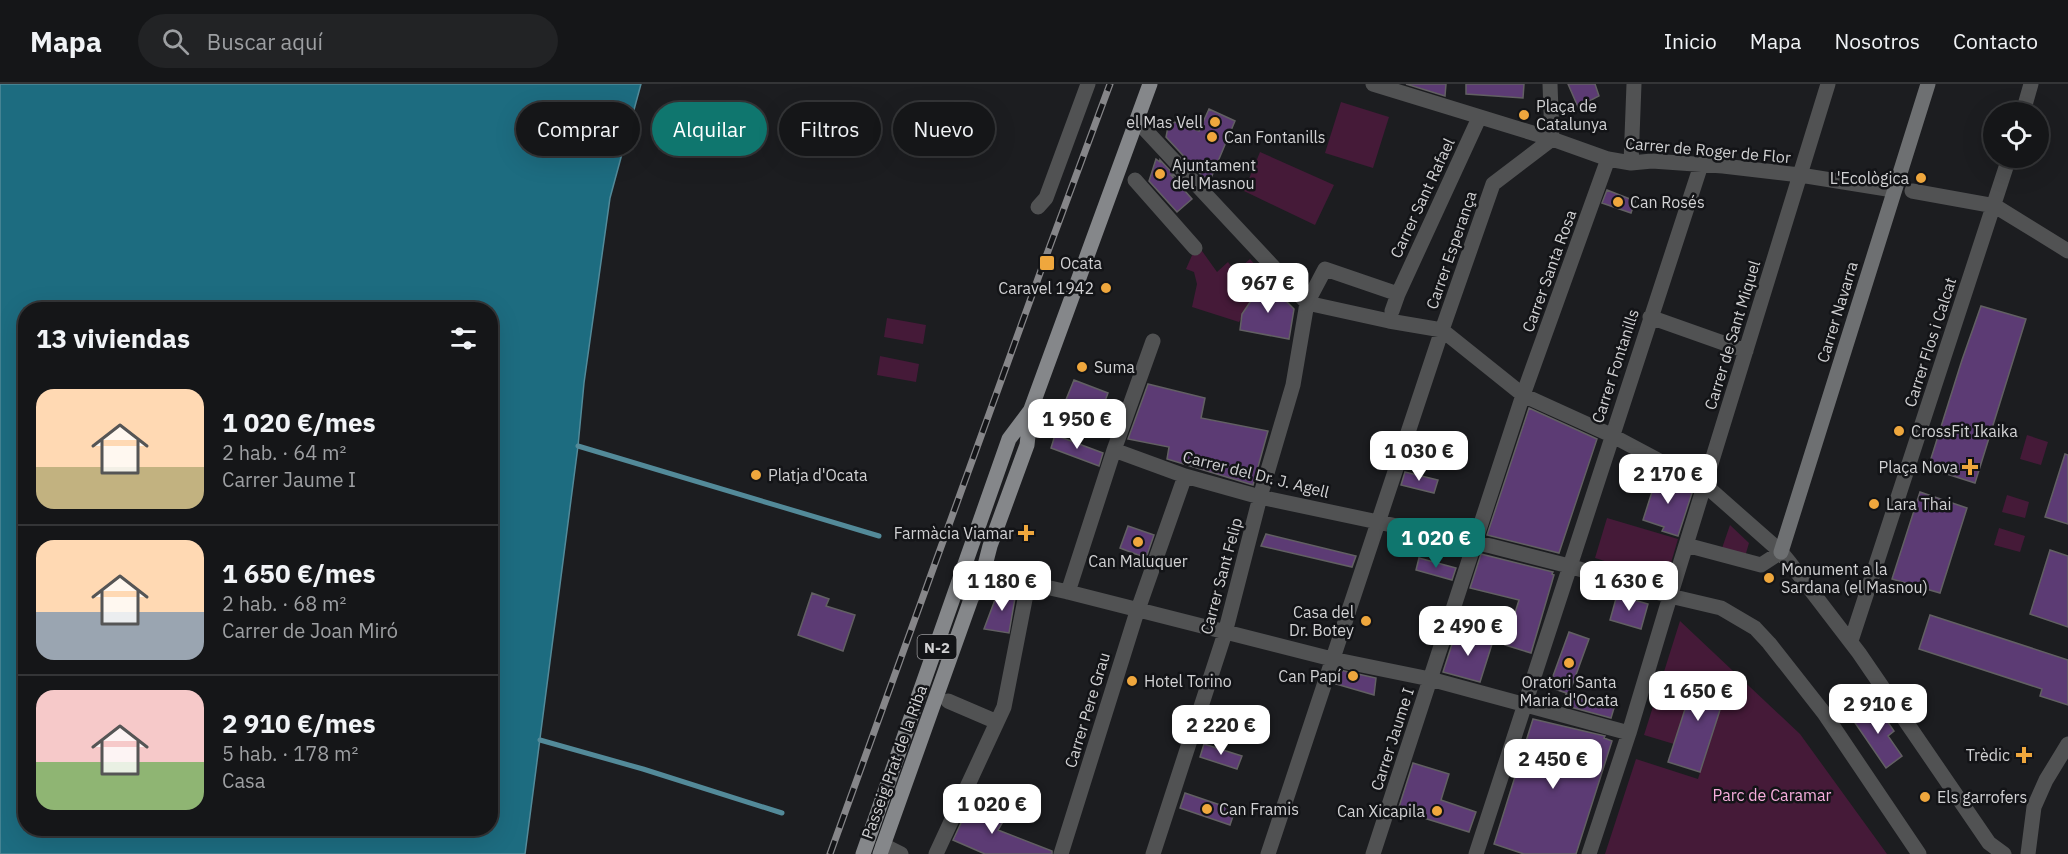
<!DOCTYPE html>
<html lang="es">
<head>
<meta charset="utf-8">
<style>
  :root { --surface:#151618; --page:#222325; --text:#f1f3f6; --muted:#9d9fa2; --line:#343537; --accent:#0f766e }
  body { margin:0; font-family:"IBM Plex Sans",sans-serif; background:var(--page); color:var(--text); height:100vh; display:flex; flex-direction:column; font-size:22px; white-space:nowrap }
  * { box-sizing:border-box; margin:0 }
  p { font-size:20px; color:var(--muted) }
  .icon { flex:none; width:33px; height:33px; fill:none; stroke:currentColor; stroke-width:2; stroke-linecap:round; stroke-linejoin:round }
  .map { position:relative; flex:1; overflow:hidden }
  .details { position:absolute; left:18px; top:218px; width:480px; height:534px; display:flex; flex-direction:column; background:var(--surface); border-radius:24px; box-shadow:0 6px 24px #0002,0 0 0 2px var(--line) }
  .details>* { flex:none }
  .banner { position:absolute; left:516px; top:18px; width:570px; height:54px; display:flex; gap:12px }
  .buttons { position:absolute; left:1983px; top:18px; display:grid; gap:12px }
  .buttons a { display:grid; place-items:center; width:66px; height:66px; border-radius:50%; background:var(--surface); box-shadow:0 6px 24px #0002,0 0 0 2px var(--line); font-size:30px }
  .price { position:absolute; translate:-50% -51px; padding:0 14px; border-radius:12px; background:#fff; color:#222; font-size:20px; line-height:39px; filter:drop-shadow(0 2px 3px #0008) }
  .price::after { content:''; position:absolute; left:50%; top:36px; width:18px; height:14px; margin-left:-9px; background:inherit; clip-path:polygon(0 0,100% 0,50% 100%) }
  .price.current { background:var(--accent); color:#fff }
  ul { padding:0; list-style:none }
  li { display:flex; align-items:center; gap:18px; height:150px; padding:0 18px }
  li+li { border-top:2px solid var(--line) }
  li span { display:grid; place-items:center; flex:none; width:168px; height:120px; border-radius:18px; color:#555 }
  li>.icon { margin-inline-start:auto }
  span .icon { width:72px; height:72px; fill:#fffc; stroke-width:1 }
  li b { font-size:26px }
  h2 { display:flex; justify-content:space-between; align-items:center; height:72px; padding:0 18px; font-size:26px }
  .tag { padding:0 21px; border-radius:27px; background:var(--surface); box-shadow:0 6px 24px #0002,0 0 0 2px var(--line); font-size:21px; line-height:54px }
  .tag.current { background:var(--accent); color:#fff }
  header { display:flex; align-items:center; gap:36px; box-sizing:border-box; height:84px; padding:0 30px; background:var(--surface); border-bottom:2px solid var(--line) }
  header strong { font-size:28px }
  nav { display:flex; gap:33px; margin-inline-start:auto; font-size:21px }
  .search { width:420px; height:54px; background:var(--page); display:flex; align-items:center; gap:15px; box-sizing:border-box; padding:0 21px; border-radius:33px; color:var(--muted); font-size:22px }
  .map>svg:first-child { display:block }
</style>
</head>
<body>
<header>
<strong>Mapa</strong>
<div class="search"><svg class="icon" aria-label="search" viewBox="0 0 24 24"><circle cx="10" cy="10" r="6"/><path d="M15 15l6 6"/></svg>Buscar aquí</div>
<nav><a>Inicio</a><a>Mapa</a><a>Nosotros</a><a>Contacto</a></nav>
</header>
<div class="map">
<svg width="2068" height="770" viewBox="0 0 2068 770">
  <rect width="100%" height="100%" fill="#1c1d20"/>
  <path fill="#451a38" d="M 1341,18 L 1389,33 L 1373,84 L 1325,69 Z
    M 1260,68 L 1334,101 L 1315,141 L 1244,107 Z
    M 1197,160 L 1217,188 L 1228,178 L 1235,188 L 1250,175 L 1265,192 L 1239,238 L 1192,223 L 1197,200 L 1194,188 L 1186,185 Z
    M 887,234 L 926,241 L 923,260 L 884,253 Z
    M 880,272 L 919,280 L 916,298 L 877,291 Z
    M 2027,351 L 2048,358 L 2041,381 L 2020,375 Z
    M 2007,411 L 2029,418 L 2025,434 L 2002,428 Z
    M 1607,434 L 1678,455 L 1666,496 L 1595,474 Z
    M 1730,441 L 1749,459 L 1744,476 L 1720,470 Z
    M 1999,444 L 2025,452 L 2020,468 L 1994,461 Z
    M 1680,537 L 1800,650 L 1887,770 L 1605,770 L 1636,675 L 1698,695 L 1728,598 L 1697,588 L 1674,660 L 1644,651 Z"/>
  <path fill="#1d6c80" stroke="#538a99" stroke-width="1.5" fill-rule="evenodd" d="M 0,0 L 641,0 L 610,114 L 584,299 L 578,362 L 525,770 L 0,770 ZM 26,225 L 490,225 L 490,744 L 26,744 Z"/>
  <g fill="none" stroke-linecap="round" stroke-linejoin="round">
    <path stroke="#538a99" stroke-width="5" d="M 578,362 L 879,452
      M 540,656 L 643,685 L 782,729"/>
  </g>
  <path fill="#5c3b74" stroke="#626063" stroke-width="1.5" d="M 1406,0 L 1446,0 L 1445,12 Z
    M 1466,0 L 1524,0 L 1523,14 L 1466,10 Z
    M 1568,0 L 1595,0 L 1599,12 L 1578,23 Z
    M 1209,25 L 1235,37 L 1211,94 L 1203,93 L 1166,53 L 1168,43 L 1175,38 L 1199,47 Z
    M 1156,75 L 1160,78 L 1160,76 L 1175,92 L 1171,91 L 1192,115 L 1177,128 L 1149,97 Z
    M 1607,106 L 1635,117 L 1631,129 L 1602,119 Z
    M 1265,196 L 1294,225 L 1289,255 L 1240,246 L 1242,230 Z
    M 1981,222 L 2026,235 L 1975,399 L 1928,384 L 1962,276 Z
    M 1074,296 L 1108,309 L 1098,336 L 1063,323 Z
    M 1148,300 L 1205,314 L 1201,334 L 1268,347 L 1253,401 L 1167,375 L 1169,363 L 1128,355 Z
    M 1529,324 L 1597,355 L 1559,469 L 1487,451 Z
    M 1055,351 L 1103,369 L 1099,382 L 1051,364 Z
    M 2065,370 L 2068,371 L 2068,440 L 2045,433 Z
    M 1405,388 L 1438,396 L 1434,409 L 1401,401 Z
    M 1658,389 L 1693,406 L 1678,452 L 1662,447 L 1664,443 L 1643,436 Z
    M 1920,408 L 1967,424 L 1940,509 L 1892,495 Z
    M 1128,442 L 1154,451 L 1146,474 L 1120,464 Z
    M 1266,450 L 1356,472 L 1352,483 L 1261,462 Z
    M 2050,466 L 2068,472 L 2068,543 L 2030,530 Z
    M 1481,470 L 1553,488 L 1552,490 L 1554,491 L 1531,569 L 1505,561 L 1519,516 L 1470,504 Z
    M 1419,474 L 1456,484 L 1452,496 L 1416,486 Z
    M 999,505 L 1016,508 L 1009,549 L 984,545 Z
    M 812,509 L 829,515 L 826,522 L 855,531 L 843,567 L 798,551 Z
    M 1617,511 L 1648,520 L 1641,545 L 1610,536 Z
    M 1930,531 L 2068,576 L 2068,621 L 2040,612 L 2042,605 L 1919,565 Z
    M 1456,548 L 1493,557 L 1480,598 L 1443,588 Z
    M 1569,548 L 1589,555 L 1569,610 L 1549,603 Z
    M 1340,586 L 1376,594 L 1374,611 L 1336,600 Z
    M 1697,588 L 1729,598 L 1700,688 L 1668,678 Z
    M 1566,610 L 1614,624 L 1611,634 L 1563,621 Z
    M 1867,622 L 1877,635 L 1883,631 L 1894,647 L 1888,652 L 1902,672 L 1886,684 L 1851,633 Z
    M 1533,635 L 1605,652 L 1604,654 L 1612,657 L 1576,770 L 1524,770 L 1494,760 Z
    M 1204,660 L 1242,672 L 1237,685 L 1200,673 Z
    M 1413,679 L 1449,690 L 1441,716 L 1476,728 L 1469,748 L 1398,726 Z
    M 1185,709 L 1235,726 L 1230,741 L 1180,724 Z
    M 970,720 L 1005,734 L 998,746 L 1052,767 L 1052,770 L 985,770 L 953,756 Z"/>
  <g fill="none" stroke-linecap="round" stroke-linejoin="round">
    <path stroke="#515253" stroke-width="15" d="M 1373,0 L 1552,55 L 1608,75 L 1631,79 L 1652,77 L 1723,82 L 1800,91 L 1887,105
      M 1550,0 L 1552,55
      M 2023,28 L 2031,0
      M 1137,37 L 1307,219 L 1389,237 L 1442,246 L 1523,311 L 1611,351 L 1705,401 L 1781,468 L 1790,479 L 1859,569 L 1989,759 L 2004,770
      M 1631,79 L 1634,0
      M 1135,96 L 1195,164
      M 1912,107 L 1995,122 L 2068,167
      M 1038,123 L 1046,114 L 1088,0
      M 1392,227 L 1398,210 L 1479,34
      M 1650,233 L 1746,267
      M 1114,366 L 1185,392 L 1260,413 L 1491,462 L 1569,482 L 1670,512 L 1721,524 L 1755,544 L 1769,559 L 1824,629 L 1919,770
      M 1686,461 L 1761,481 L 1781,468
      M 983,489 L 1068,508 L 1332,575 L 1430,595 L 1629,649
      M 1068,508 L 1114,366 L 1153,257
      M 1851,557 L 2009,74
      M 948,617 L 997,638
      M 883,761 L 901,770
      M 936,770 L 1004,623 L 1028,500
      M 1061,770 L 1135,534 L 1185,392
      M 1153,770 L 1225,549 L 1260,413 L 1293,301 L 1307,219 L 1325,185 L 1398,210
      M 1268,770 L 1442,246 L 1493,100 L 1552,55
      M 1373,770 L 1523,311 L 1608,75
      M 1476,770 L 1701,81
      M 1589,770 L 1629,649 L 1665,529 L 1828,0
      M 2028,770 L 2034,723 L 2046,696 L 2068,660"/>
    <path stroke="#6e7072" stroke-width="15" d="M 1781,468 L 1928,0"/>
    <path stroke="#85878a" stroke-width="15" d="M 863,770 L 1009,355 L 1030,327
      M 880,770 L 971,515 L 983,489 L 990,462 L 1027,361 L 1031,325 L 1150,0"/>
    <g stroke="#868689" stroke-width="7">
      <path id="rail" d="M 830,770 L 1044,178 L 1110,0"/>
    </g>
    <use href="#rail" stroke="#131417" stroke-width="4.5" stroke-dasharray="14" stroke-linecap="butt"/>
  </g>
  <g fill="#efa73d" stroke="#131417" stroke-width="2">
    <circle cx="1524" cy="31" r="6"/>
    <circle cx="1215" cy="38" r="6"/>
    <circle cx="1212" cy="53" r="6"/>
    <circle cx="1160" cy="90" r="6"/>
    <circle cx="1921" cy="94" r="6"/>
    <circle cx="1618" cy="118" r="6"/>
    <rect x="1039" y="171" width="16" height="16" rx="3"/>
    <circle cx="1106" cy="204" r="6"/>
    <circle cx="1082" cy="283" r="6"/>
    <circle cx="1899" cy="347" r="6"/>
    <path d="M1967 374h6v6h6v6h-6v6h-6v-6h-6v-6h6z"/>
    <circle cx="756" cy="391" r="6"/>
    <circle cx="1874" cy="420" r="6"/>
    <path d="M1023 440h6v6h6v6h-6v6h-6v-6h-6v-6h6z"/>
    <circle cx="1138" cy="458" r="6"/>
    <circle cx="1769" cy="494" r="6"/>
    <circle cx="1366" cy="537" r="6"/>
    <circle cx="1569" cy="579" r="6"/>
    <circle cx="1353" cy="592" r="6"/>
    <circle cx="1132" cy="597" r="6"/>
    <path d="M2021 662h6v6h6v6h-6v6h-6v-6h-6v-6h6z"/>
    <circle cx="1925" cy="713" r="6"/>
    <circle cx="1207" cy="725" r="6"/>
    <circle cx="1437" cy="727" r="6"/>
  </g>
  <g text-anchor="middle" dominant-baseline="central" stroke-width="5" stroke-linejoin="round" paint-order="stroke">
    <rect fill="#131417" stroke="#98989b" stroke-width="1.5" x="917.5" y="551" width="39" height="24" rx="4.5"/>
    <g font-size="15" font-weight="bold" fill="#d1d1d3">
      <text x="937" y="563">N-2</text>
    </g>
    <g font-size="16" fill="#d1d1d3" stroke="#131417" text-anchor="start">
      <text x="1536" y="22">Plaça de<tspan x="1536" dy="18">Catalunya</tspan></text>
      <text x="1203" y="38" text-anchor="end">el Mas Vell</text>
      <text x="1224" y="53">Can Fontanills</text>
      <text x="1172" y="81">Ajuntament<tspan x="1172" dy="18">del Masnou</tspan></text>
      <text x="1909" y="94" text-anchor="end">L'Ecològica</text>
      <text x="1630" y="118">Can Rosés</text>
      <text x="1060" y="179">Ocata</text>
      <text x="1094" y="204" text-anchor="end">Caravel 1942</text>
      <text x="1094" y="283">Suma</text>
      <text x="1911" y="347">CrossFit Ikaika</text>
      <text x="1958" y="383" text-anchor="end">Plaça Nova</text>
      <text x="768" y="391">Platja d'Ocata</text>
      <text x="1886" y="420">Lara Thai</text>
      <text x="1014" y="449" text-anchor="end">Farmàcia Viamar</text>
      <text x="1138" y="477" text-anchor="middle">Can Maluquer</text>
      <text x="1781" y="485">Monument a la<tspan x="1781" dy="18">Sardana (el Masnou)</tspan></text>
      <text x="1354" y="528" text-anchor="end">Casa del<tspan x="1354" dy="18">Dr. Botey</tspan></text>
      <text x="1341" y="592" text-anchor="end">Can Papí</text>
      <text x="1144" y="597">Hotel Torino</text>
      <text x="1569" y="598" text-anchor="middle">Oratori Santa<tspan x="1569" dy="18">Maria d'Ocata</tspan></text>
      <text x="2010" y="671" text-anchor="end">Trèdic</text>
      <text x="1937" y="713">Els garrofers</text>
      <text x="1219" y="725">Can Framis</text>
      <text x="1425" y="727" text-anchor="end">Can Xicapila</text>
    </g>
    <g font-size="16" fill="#d1d1d3" stroke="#131417">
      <text transform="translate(1708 66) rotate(5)">Carrer de Roger de Flor</text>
      <text transform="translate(1422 114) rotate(-65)">Carrer Sant Rafael</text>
      <text transform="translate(1451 166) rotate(-71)">Carrer Esperança</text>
      <text transform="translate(1549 187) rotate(-70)">Carrer Santa Rosa</text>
      <text transform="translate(1837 228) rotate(-73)">Carrer Navarra</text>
      <text transform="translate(1732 251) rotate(-73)">Carrer de Sant Miquel</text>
      <text transform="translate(1930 258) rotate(-72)">Carrer Flos i Calcat</text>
      <text transform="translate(1615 282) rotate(-72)">Carrer Fontanills</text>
      <text transform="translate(1256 390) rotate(14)">Carrer del Dr. J. Agell</text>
      <text transform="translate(1221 492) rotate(-75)">Carrer Sant Felip</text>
      <text transform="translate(1087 626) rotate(-73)">Carrer Pere Grau</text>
      <text transform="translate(1392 655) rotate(-72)">Carrer Jaume I</text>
      <text transform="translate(894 678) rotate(-70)">Passeig Prat de la Riba</text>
    </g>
    <g font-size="16" fill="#f7aedd" stroke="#131417">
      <text x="1772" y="711">Parc de Caramar</text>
    </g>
  </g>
</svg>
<div class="buttons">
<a><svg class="icon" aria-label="locate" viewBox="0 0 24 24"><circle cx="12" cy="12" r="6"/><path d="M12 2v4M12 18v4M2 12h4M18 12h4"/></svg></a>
</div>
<b class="price" style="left:1268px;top:230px">967 €</b>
<b class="price" style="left:1077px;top:366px">1 950 €</b>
<b class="price" style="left:1419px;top:398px">1 030 €</b>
<b class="price" style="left:1668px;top:421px">2 170 €</b>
<b class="price current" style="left:1436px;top:485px">1 020 €</b>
<b class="price" style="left:1002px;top:528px">1 180 €</b>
<b class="price" style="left:1629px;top:528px">1 630 €</b>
<b class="price" style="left:1468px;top:573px">2 490 €</b>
<b class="price" style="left:1698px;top:638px">1 650 €</b>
<b class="price" style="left:1878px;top:651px">2 910 €</b>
<b class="price" style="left:1221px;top:672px">2 220 €</b>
<b class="price" style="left:1553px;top:706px">2 450 €</b>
<b class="price" style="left:992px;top:751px">1 020 €</b>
<div class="banner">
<a class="tag">Comprar</a>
<a class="tag current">Alquilar</a>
<a class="tag">Filtros</a>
<a class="tag">Nuevo</a>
</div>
<section class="details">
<h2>13 viviendas<svg class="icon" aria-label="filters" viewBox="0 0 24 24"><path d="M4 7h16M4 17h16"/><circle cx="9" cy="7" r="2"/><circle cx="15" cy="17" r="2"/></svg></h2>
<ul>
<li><span style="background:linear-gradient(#ffd9b3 65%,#c2b280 0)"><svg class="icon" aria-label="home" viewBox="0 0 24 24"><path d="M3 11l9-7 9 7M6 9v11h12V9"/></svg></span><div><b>1 020 €/mes</b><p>2 hab. · 64 m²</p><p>Carrer Jaume I</p></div></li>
<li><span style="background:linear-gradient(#ffd9b3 60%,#9aa5b1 0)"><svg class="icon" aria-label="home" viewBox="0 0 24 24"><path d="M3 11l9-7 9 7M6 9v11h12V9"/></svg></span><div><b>1 650 €/mes</b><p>2 hab. · 68 m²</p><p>Carrer de Joan Miró</p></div></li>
<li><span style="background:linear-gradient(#f6c9c9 60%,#8fb573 0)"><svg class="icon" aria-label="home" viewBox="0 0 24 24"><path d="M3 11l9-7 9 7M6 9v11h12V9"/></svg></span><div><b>2 910 €/mes</b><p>5 hab. · 178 m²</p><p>Casa</p></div></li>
</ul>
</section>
</div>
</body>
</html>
